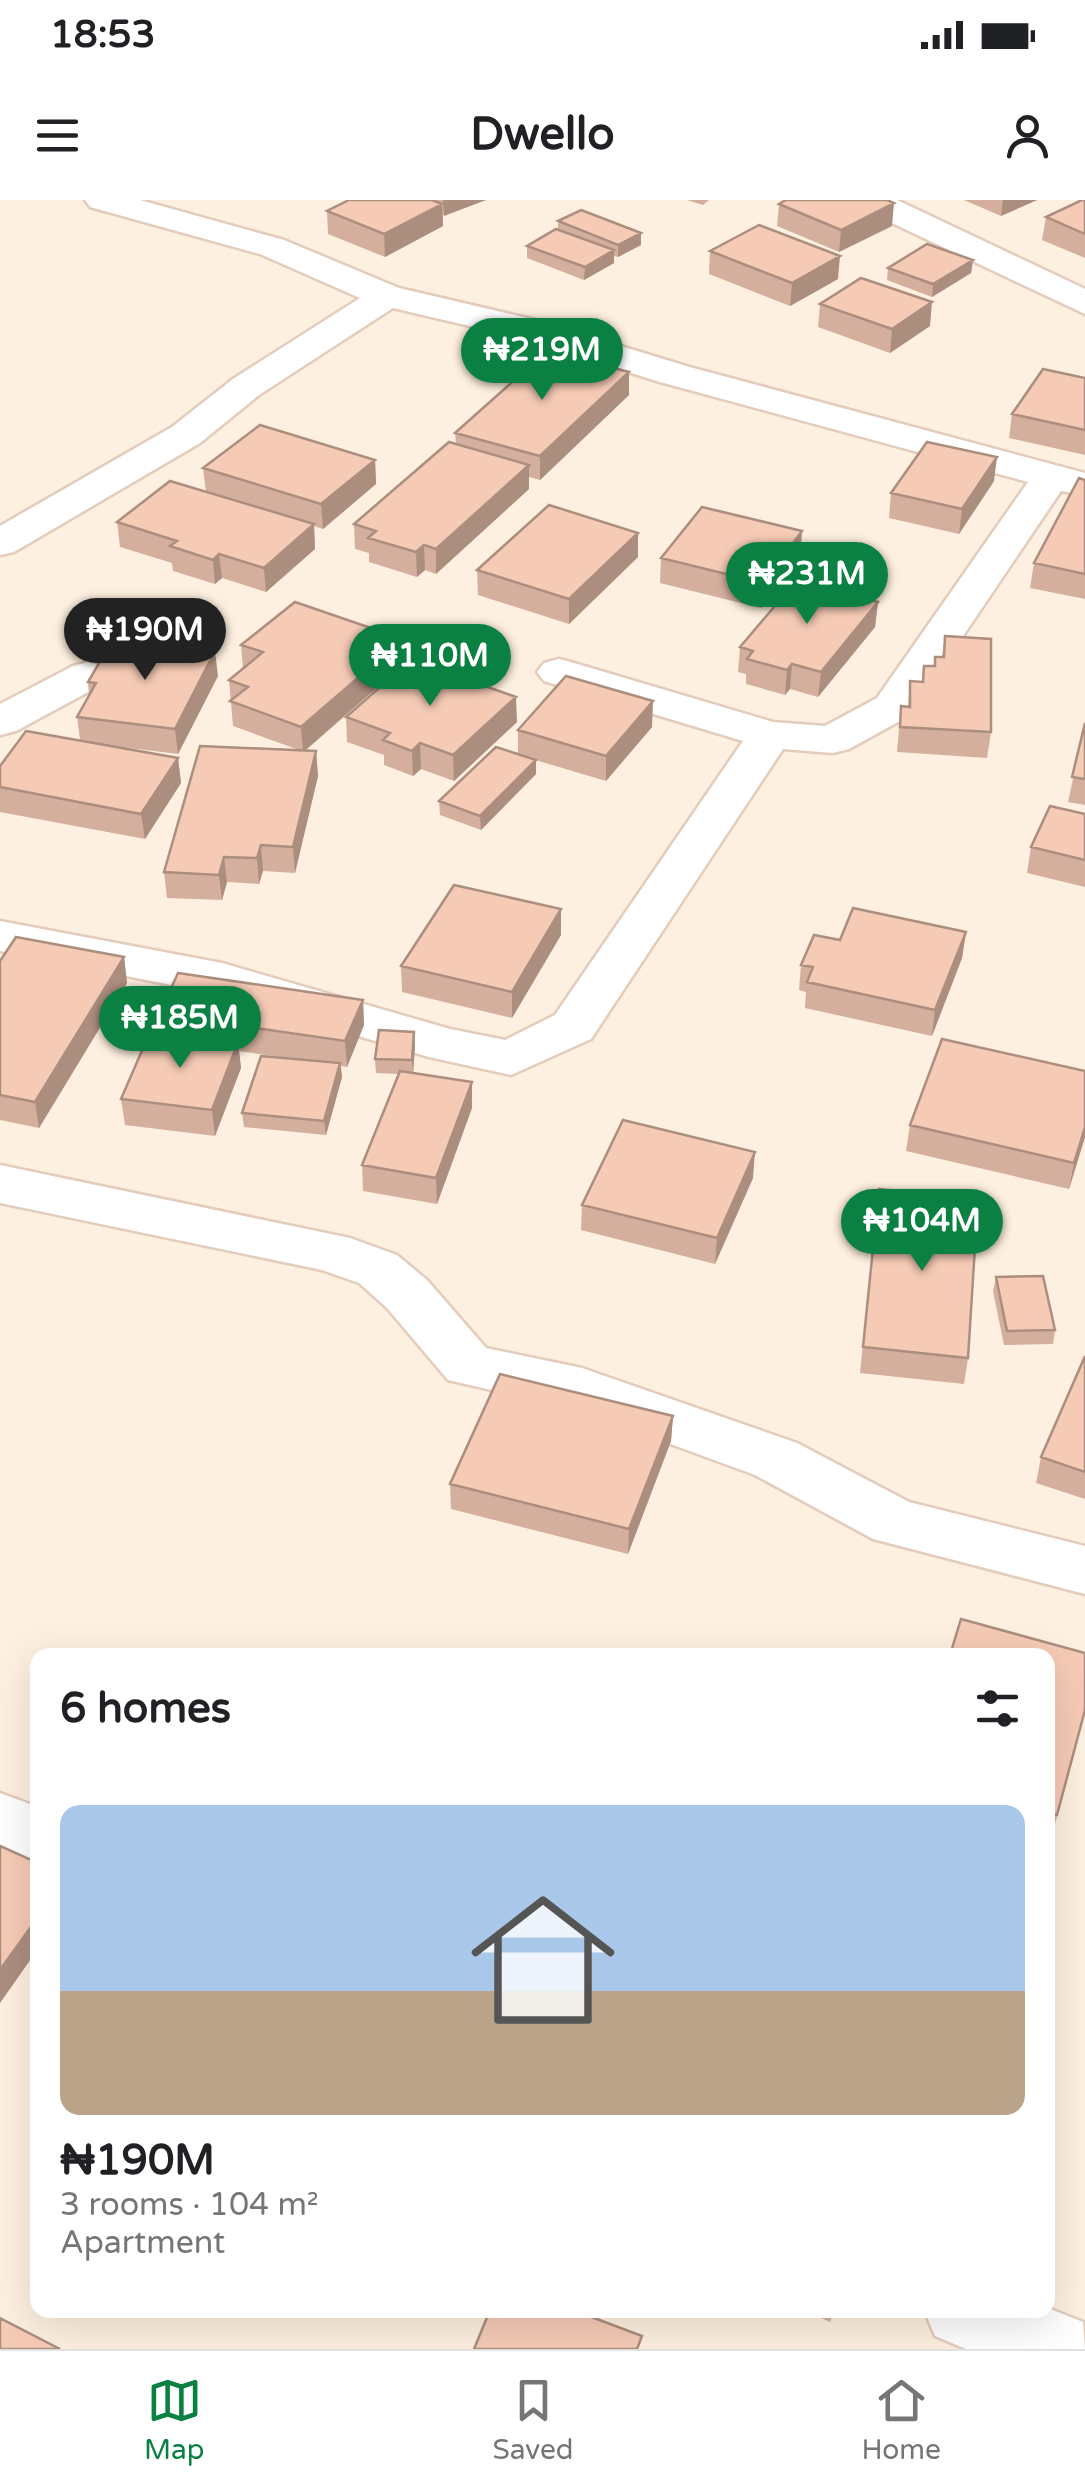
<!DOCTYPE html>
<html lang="en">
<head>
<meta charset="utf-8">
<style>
  :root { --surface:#fff; --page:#f2f2f2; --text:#202124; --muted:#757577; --line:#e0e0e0; --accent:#0b8043 }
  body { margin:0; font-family:"Varela Round",sans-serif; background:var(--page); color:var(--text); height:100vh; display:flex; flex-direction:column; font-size:38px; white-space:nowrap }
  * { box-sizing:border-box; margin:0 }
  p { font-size:32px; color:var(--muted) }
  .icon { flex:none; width:55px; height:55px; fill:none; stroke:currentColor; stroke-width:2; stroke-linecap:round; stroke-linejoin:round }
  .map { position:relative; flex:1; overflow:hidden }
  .drawer { position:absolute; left:30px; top:1448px; width:1025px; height:670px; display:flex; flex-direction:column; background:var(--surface); border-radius:20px; box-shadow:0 10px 40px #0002 }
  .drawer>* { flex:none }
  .price { position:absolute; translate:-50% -85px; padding:0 22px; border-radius:35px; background:var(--accent); color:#fff; font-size:32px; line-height:65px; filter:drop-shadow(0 2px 5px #0008) }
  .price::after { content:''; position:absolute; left:50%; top:60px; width:30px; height:22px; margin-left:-15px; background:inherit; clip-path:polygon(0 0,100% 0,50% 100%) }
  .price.selected { background:#222; color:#fff }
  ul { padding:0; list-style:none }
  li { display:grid; align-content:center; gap:20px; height:530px; padding:0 30px }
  li span { display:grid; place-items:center; height:310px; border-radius:20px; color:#555 }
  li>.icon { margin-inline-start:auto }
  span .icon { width:180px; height:180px; fill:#fffc; stroke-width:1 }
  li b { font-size:42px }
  h2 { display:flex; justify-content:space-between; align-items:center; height:120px; padding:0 30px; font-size:42px }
  .status { display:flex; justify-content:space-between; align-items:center; height:70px; padding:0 50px; background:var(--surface); direction:ltr }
  .status svg { height:28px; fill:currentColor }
  header { display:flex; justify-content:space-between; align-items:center; height:130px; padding:0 30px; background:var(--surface); font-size:45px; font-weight:700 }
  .menu { display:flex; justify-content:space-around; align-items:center; height:140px; border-top:2px solid var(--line); background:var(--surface); font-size:28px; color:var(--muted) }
  .menu a { display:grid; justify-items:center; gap:5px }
  .menu .selected { color:var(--accent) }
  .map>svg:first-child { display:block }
</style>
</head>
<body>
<div class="status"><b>18:53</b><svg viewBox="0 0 49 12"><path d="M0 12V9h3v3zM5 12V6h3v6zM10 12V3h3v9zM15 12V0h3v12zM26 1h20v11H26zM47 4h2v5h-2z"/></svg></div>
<header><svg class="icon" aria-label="menu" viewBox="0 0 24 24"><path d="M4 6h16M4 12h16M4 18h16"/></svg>Dwello<svg class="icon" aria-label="person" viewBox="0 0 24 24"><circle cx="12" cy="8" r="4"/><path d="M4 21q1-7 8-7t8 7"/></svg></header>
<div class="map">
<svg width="1085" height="2149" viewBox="0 0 1085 2149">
  <rect width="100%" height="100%" fill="#fef0e0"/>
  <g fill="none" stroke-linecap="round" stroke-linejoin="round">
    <g stroke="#e3ccbc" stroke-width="5">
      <path id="street" d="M 85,0 L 140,0 L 284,40 L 399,88 L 536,120 L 686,166 L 1085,273 L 1085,295 L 1061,291 L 909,516 L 849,549 L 833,553 L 783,549 L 591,839 L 511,875 L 429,857 L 217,794 L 0,751 L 0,721 L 222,763 L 450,829 L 505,840 L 555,815 L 743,541 L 544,481 L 537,472 L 544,463 L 559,459 L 574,463 L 773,522 L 825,526 L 877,498 L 1028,282 L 660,182 L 512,136 L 393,108 L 259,195 L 200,243 L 14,352 L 0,355 L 0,326 L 172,227 L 233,179 L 360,98 L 260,54 L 90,7 Z
        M 853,0 L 897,0 L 1085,89 L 1085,114 L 858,7 Z
        M 88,462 L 103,466 L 110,475 L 103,484 L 16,531 L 0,535 L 0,504 L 73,466 Z
        M 0,965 L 350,1038 L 397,1055 L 427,1080 L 486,1148 L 582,1168 L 797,1243 L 909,1302 L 1085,1346 L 1085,1394 L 873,1339 L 755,1275 L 575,1209 L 448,1180 L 387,1108 L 359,1083 L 322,1070 L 0,1003 Z
        M 0,1593 L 38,1607 L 38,1665 L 0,1651 Z
        M 1048,2108 L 1083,2122 L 1085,2149 L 966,2149 L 935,2136 L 924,2110 Z"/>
    </g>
    <use href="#street" fill="#fff" fill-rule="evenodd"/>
  </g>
  <path fill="#d4af9d" d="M 349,0 L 486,0 L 443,15 L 443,26 L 385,57 L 328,34 L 327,11 Z
    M 687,0 L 709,0 L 703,5 Z
    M 964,0 L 1037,0 L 1001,16 Z
    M 1085,0 L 1085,58 L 1042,40 L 1046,17 Z
    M 779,4 L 892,26 L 839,52 L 777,26 Z
    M 558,21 L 641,45 L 618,57 L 614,56 L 614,63 L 584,80 L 527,58 L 527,46 L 558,30 Z
    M 710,51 L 838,79 L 790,106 L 709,74 Z
    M 973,60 L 971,73 L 932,97 L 887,80 L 888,68 Z
    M 820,104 L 930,126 L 890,153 L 818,127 Z
    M 629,172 L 629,195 L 540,280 L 529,277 L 529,289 L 436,374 L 425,370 L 417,377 L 369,362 L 369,353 L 355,349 L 354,324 L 456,244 L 455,233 Z
    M 1085,178 L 1085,255 L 1009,238 L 1012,214 Z
    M 375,260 L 376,284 L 323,329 L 314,326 L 315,349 L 266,392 L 222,378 L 215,384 L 173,371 L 172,363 L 120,347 L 117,322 L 206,292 L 203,268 Z
    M 1085,280 L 1085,399 L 1030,388 L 1034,363 Z
    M 994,281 L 959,334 L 889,318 L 891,293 Z
    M 802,331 L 800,356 L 761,408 L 660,383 L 661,358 Z
    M 638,333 L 638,357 L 569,424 L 478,395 L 477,370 Z
    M 878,402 L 875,427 L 818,497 L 790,489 L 785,495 L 746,484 L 746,474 L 738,472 L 740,447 Z
    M 945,436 L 991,532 L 987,558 L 897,552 L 901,506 L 908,506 L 910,481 L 922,482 L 924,466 L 934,466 L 935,457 L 942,457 Z
    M 241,445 L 404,464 L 305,551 L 316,551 L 318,576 L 295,673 L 263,671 L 259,684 L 227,682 L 222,700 L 167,698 L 164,672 L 299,550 L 233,526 L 229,480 L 243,469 Z
    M 218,476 L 178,554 L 113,546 L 178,558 L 181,583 L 145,639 L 0,612 L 0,566 L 80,540 L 77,517 L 89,495 L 88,482 Z
    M 346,517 L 517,522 L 454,581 L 421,569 L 413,576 L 384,565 L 384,555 L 347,542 Z
    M 1085,523 L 1085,605 L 1068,602 Z
    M 652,527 L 606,581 L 532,559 L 536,574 L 481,630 L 440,615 L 439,601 L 518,554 L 518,530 Z
    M 1085,614 L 1085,687 L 1027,673 L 1031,647 Z
    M 966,732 L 962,758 L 932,836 L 805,808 L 806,792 L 799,790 L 801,765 L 840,740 Z
    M 561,735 L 512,818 L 402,792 L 401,766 Z
    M 124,757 L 127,783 L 39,928 L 0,920 L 0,761 Z
    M 363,800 L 364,825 L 347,867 L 341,866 L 342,877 L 326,935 L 244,927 L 242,913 L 287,858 L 239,851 L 241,868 L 215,936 L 125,925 L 121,899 L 161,833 L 159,814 Z
    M 415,846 L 413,873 L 472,908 L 437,1004 L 363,991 L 362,965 L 399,874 L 376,873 L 375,859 Z
    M 910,925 L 1085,937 L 1069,989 L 906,951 Z
    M 753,978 L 715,1064 L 581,1030 L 582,1005 Z
    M 879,989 L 968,1158 L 964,1184 L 860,1173 Z
    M 996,1077 L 1055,1130 L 1053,1144 L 1004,1145 L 993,1091 Z
    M 1085,1156 L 1085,1299 L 1036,1283 L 1041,1257 Z
    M 673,1216 L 671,1241 L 628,1354 L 451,1309 L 450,1284 Z
    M 1048,1455 L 1085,1512 L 1051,1639 L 1048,1638 Z
    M 804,2110 L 835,2110 L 830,2122 Z"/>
  <path fill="#ac8e7f" d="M 443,0 L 486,0 L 444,16 Z
    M 1003,0 L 1037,0 L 1001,16 Z
    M 894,3 L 892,26 L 839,52 L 841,30 Z
    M 442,4 L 443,26 L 385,57 L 384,34 Z
    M 641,33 L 641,45 L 618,57 L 618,45 Z
    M 614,50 L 614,63 L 584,80 L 585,67 Z
    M 840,56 L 838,79 L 790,106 L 792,83 Z
    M 973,60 L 971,73 L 932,97 L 933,84 Z
    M 932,102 L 930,126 L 890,153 L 892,129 Z
    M 629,172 L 629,195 L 540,280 L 540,256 Z
    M 997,257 L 994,281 L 959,334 L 962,309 Z
    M 375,260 L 376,284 L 323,329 L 321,304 Z
    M 529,265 L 529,289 L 436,374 L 436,349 Z
    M 314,324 L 315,349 L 266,392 L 264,368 Z
    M 802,331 L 800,356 L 761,408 L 763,383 Z
    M 638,333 L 638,357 L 569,424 L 569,399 Z
    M 424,345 L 425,370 L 417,377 L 416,352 Z
    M 219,354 L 222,378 L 215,384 L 213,360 Z
    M 878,402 L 875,427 L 818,497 L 821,472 Z
    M 403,439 L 404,464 L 303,552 L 301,527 Z
    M 215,451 L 218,476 L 178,554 L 175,529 Z
    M 792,464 L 790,489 L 785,495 L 787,470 Z
    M 516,497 L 517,522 L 454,581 L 453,555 Z
    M 653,501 L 652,527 L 606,581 L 606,556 Z
    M 420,543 L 421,569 L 413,576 L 412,551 Z
    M 316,551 L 318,576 L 295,673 L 293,647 Z
    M 178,558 L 181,583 L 145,639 L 141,614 Z
    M 536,560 L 536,574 L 481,630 L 480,616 Z
    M 261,645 L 263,671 L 259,684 L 257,658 Z
    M 224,657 L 227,682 L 222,700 L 219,675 Z
    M 561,709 L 561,735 L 512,818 L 512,792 Z
    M 966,732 L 962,758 L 932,836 L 935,810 Z
    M 124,757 L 127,783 L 39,928 L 35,902 Z
    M 363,800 L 364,825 L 347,867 L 345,841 Z
    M 414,832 L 415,846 L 413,874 L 412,860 Z
    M 238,842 L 241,868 L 215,936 L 212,910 Z
    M 340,863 L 342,877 L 326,935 L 324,921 Z
    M 472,882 L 472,908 L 437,1004 L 436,978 Z
    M 1085,927 L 1085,937 L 1069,989 L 1074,963 Z
    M 755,952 L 753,978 L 715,1064 L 717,1038 Z
    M 673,1216 L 671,1241 L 628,1354 L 629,1329 Z
    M 38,1717 L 38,1749 L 0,1803 L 0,1770 Z"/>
  <path fill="#f6cbb6" stroke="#ac8e7f" stroke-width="2.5" d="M 349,0 L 432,0 L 442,4 L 384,34 L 327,11 Z
    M 786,0 L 887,0 L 894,3 L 841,30 L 779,4 Z
    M 1082,0 L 1085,0 L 1085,34 L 1046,17 Z
    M 581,10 L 641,33 L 618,45 L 558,21 Z
    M 759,25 L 840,56 L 792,83 L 710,51 Z
    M 556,29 L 614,50 L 585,67 L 527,46 Z
    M 927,44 L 973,60 L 933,84 L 888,68 Z
    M 861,78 L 932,102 L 892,129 L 820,104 Z
    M 547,151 L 629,172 L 540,256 L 455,233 Z
    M 1043,169 L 1085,178 L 1085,230 L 1012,214 Z
    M 260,225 L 375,260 L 321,304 L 203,268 Z
    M 449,242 L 529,265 L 436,349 L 424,345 L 416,352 L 368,338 L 376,331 L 354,324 Z
    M 927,242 L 997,257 L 962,309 L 891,293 Z
    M 1079,278 L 1085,280 L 1085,374 L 1034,363 Z
    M 170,281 L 314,324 L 264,368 L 219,354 L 213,360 L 170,346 L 177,341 L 117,322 Z
    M 549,305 L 638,333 L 569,399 L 477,370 Z
    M 702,307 L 802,331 L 763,383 L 661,358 Z
    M 797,380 L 878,402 L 821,472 L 792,464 L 787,470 L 747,459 L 753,451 L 740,447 Z
    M 295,402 L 403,439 L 301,527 L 230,501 L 248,487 L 229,480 L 263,452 L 241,445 Z
    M 945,436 L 991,439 L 991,532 L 900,527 L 901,506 L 910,507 L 910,481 L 923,482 L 924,466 L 935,466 L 935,457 L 944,457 Z
    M 113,439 L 215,451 L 175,529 L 77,517 L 96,483 L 88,482 Z
    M 411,460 L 516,497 L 453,555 L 420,543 L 412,551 L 383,540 L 390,533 L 346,517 Z
    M 566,476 L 653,501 L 606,556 L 518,530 Z
    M 1085,523 L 1085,579 L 1072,577 Z
    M 26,531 L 178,558 L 141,614 L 0,587 L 0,566 Z
    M 200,546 L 316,551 L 293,647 L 261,645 L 257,658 L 224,657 L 219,675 L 164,672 Z
    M 496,547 L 536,560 L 480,616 L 439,601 Z
    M 1050,606 L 1085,614 L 1085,660 L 1031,647 Z
    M 454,685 L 561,709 L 512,792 L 401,766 Z
    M 853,708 L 966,732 L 935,810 L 807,782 L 813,767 L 801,765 L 814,735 L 840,740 Z
    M 16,737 L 124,757 L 35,902 L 0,895 L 0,761 Z
    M 178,773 L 363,800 L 345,841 L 159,814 Z
    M 379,830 L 414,832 L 412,860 L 375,859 Z
    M 150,832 L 238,842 L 212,910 L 121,899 Z
    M 942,839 L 1085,871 L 1085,927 L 1074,963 L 910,925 Z
    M 261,856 L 340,863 L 324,921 L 242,913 Z
    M 400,871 L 472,882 L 436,978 L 362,965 Z
    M 623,920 L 755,952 L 717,1038 L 582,1005 Z
    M 879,989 L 978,999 L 968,1158 L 863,1147 Z
    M 1043,1076 L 1055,1130 L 1007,1131 L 996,1077 Z
    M 1085,1156 L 1085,1272 L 1041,1257 Z
    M 500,1174 L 673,1216 L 629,1329 L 450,1284 Z
    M 961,1419 L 1085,1453 L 1085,1510 L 1057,1615 L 1048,1612 L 1048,1455 L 950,1455 Z
    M 0,1646 L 38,1663 L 38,1717 L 0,1770 Z
    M 490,2110 L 573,2110 L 642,2136 L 637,2149 L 474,2149 Z
    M 0,2118 L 60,2149 L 0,2149 Z"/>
</svg>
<b class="price" style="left:542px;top:203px">₦219M</b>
<b class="price" style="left:807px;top:427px">₦231M</b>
<b class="price selected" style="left:145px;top:483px">₦190M</b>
<b class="price" style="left:430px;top:509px">₦110M</b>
<b class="price" style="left:180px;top:871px">₦185M</b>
<b class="price" style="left:922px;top:1074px">₦104M</b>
<section class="drawer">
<h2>6 homes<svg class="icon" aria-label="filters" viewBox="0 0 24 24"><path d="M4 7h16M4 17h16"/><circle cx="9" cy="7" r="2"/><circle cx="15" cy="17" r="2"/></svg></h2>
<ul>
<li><span style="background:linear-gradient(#a9c7e8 60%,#b9a48a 0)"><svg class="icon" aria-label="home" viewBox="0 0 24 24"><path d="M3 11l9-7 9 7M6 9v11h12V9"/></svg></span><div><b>₦190M</b><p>3 rooms · 104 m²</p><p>Apartment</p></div></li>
</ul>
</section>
</div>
<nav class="menu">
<a class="selected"><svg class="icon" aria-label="map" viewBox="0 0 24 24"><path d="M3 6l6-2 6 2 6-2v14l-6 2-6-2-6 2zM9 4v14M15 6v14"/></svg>Map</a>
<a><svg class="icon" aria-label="saved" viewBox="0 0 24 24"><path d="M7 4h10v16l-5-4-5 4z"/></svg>Saved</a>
<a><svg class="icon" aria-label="home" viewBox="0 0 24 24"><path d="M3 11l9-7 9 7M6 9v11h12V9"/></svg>Home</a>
</nav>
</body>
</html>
